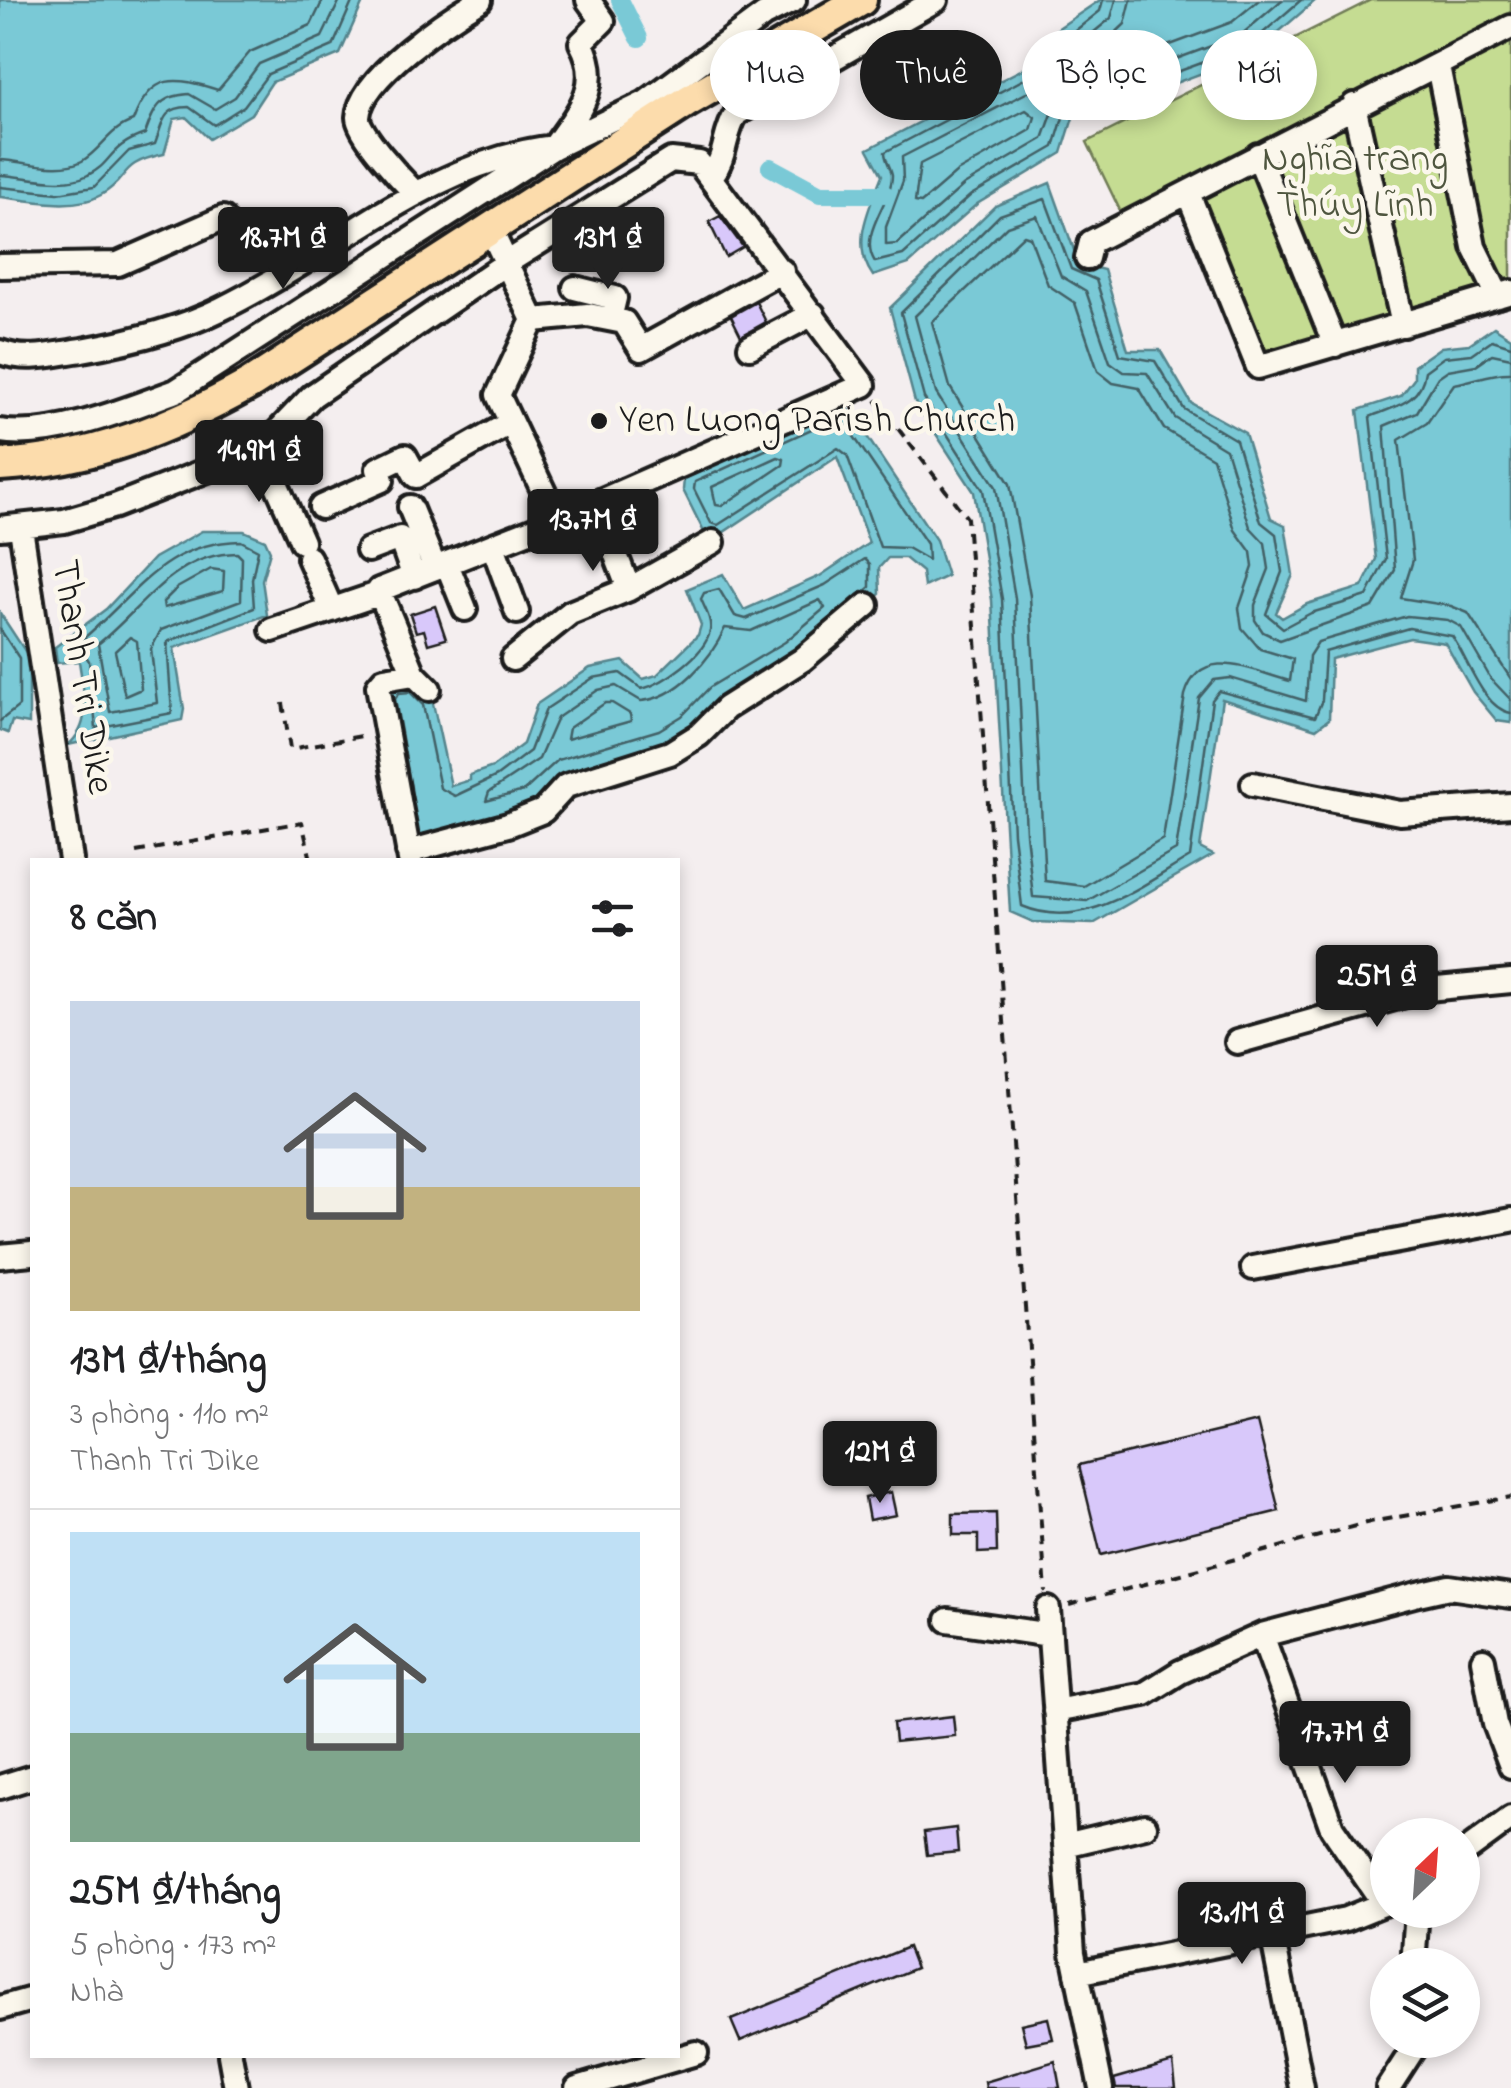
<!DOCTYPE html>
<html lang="vi">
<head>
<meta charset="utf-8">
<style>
  :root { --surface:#fff; --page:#f6f6f6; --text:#202124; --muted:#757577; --line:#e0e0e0; --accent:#1c1c1c }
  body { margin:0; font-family:"Indie Flower",sans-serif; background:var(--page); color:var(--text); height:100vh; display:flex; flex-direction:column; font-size:38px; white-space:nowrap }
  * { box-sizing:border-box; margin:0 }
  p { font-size:32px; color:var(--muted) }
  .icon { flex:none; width:55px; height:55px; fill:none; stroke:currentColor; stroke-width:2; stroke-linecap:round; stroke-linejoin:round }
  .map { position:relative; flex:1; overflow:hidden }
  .panel { position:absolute; left:30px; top:858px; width:650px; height:1200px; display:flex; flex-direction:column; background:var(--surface); border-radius:0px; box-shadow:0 5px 15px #0003 }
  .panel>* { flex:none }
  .banner { position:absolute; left:710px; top:30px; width:650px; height:90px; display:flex; gap:20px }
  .needle { width:65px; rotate:25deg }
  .controls { position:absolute; left:1370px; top:1818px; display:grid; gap:20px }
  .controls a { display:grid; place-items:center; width:110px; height:110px; border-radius:50%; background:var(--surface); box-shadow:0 5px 15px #0003; font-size:50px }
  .price { position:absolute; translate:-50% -85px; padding:0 22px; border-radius:10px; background:var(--accent); color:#fff; font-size:32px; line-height:65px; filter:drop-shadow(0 2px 5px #0008) }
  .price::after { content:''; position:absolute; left:50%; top:60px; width:30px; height:22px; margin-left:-15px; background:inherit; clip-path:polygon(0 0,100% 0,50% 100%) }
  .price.active { background:#222; color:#fff }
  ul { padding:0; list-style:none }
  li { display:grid; align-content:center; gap:20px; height:530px; padding:0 40px }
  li+li { border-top:2px solid var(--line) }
  li span { display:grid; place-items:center; height:310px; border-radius:0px; color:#555 }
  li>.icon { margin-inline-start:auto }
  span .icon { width:180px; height:180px; fill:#fffc; stroke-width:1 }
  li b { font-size:42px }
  h2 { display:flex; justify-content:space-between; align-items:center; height:120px; padding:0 40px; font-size:42px }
  .pill { padding:0 35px; border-radius:45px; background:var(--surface); box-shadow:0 5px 15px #0003; font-size:35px; line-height:90px }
  .pill.active { background:var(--accent); color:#fff }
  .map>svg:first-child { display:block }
</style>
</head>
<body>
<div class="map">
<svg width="1511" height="2088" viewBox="0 0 1511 2088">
  <rect width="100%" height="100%" fill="#f4eeef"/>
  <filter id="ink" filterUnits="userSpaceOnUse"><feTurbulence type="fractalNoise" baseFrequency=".01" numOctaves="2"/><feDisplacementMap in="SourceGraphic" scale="20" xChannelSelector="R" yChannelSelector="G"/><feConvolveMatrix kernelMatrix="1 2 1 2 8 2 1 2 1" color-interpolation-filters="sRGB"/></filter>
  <g filter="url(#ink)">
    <path fill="#c5dc92" stroke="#707c57" stroke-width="2.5" d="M 1371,0 L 1511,0 L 1511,302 L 1252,372 L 1181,205 L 1130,231 L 1087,142 Z"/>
    <path fill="#7ac9d6" stroke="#54848c" stroke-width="2.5" d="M 0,0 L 364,0 L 340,54 L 272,82 L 251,114 L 209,139 L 186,117 L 174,119 L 164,154 C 116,164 132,177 101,195 C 74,211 29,200 0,197 Z
      M 1100,0 L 1316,0 L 1253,54 L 1117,105 C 1087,95 1060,61 1054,31 Z
      M 1040,60 L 1076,108 L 1062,153 L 977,204 L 909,264 L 873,276 C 850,244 869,209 882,175 L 868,149 Z
      M 1050,183 L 1079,264 L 1104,270 L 1128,350 L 1160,350 L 1191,403 L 1245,433 L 1271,518 L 1285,525 L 1293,575 L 1276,613 L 1282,618 L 1307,604 L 1362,587 L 1376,559 L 1358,410 L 1401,396 L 1414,379 L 1414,366 L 1441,347 L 1469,344 L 1494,327 L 1511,338 L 1511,723 L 1497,721 L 1473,692 L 1445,643 L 1410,638 L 1331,659 L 1329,719 L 1316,729 L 1222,699 L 1200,848 L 1213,855 L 1093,924 L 1033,922 L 1010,912 L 992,600 L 974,492 L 915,402 L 890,308 L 995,206 Z
      M 844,402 L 936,540 L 947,576 L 924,587 L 922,572 L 905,558 L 888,558 L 879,568 L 880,594 L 696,734 L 537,811 L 419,848 L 384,695 L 393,684 L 411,681 L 432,699 L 451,786 L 470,780 L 470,775 L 493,767 L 523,744 L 537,704 L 590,668 L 623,661 L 643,679 L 657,675 L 698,635 L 701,625 L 687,589 L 723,574 L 744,610 L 820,576 L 869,543 L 837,457 L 718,536 L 707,538 L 683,490 L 684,479 Z
      M 202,531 L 244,531 L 265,540 L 270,551 L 262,580 L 267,615 L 174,648 L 184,709 L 182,720 L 68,745 C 94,723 83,691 79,661 L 57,663 L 55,647 L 106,609 L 154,558 Z
      M 0,613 L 29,657 L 29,724 L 12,721 L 8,733 L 0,730 Z"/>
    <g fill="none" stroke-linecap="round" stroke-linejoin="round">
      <path stroke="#426166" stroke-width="2.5" d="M 1103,0 L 1100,11 L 1066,38 L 1103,89 L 1117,94 L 1248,46 L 1301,0
        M 1116,0 L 1111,18 L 1082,42 L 1117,81 L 1241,35 L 1282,0
        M 1131,0 L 1125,24 L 1104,44 L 1119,64 L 1232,22 L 1259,0
        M 1034,74 L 1065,111 L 1054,147 L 971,195 L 903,255 L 875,262 C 857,234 892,203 892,175 C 891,167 885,160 885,152 Z
        M 1030,91 L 1036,92 L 1052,114 L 1043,139 L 964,185 L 897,244 L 886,245 L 886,227 L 903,181 L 902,157 Z
        M 1026,110 L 1035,117 L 1031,130 L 957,172 L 921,203 L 915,202 L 920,164 Z
        M 0,160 C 24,161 60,173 82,161 C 102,149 109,129 133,121 C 151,71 176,77 218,90 L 250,52 L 311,25 L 323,0
        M 0,175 C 27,176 63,188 88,175 C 112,164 108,146 145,134 C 154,108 159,96 189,94 L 215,109 L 235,97 L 259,64 L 322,37 L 340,0
        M 0,187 L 58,193 L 94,187 L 129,151 L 155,144 C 163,123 162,107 189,107 L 214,125 L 244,106 L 268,74 L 333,46 L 353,0
        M 1024,235 L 1030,237 L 1048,285 L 1075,303 L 1098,371 L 1113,383 L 1139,388 L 1164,429 L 1213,458 L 1235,530 L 1251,552 L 1253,567 L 1239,608 L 1242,628 L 1260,649 L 1293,659 L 1290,681 C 1253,672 1201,642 1185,695 L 1163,839 L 1084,886 L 1045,881 L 1030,596 L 1010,484 L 950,387 L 932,322 Z
        M 1511,346 L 1492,340 L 1472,354 L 1444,357 L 1425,371 C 1421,403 1395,406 1370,417 L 1386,559 L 1367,596 L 1311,613 L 1283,628 L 1266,614 L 1282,572 L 1276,534 L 1261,522 L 1236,440 L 1184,409 L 1155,361 L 1120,355 L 1096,280 L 1071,269 L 1045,199 L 1000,215 L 901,313 L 924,398 L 983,490 L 1002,599 L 1013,834 L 1022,906 C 1083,932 1139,887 1190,857 L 1212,700 L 1219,691 L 1315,717 L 1322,700 L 1325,652 L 1409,628 L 1452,636 C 1467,657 1483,709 1511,713
        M 1511,358 L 1492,354 L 1476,365 L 1448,370 L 1438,377 L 1417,412 L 1384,426 L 1395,570 L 1373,607 L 1280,640 L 1263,632 L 1255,620 L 1255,605 L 1269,569 L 1265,543 L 1250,527 L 1226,449 L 1175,418 L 1147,373 L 1124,372 L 1110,362 L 1086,291 L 1061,276 L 1037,216 L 1007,226 L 915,316 L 936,393 L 996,487 L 1015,598 L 1026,833 L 1033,897 L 1087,901 L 1176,850 L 1199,698 L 1214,680 L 1230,678 L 1306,701 L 1309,656 L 1318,642 L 1407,616 L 1448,620 L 1461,627 L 1491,679 L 1511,700
        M 1511,373 C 1491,372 1474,381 1454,384 L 1427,423 L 1399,440 L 1413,560 L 1401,598 L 1451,606 L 1468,613 L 1511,679
        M 840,416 L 927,544 L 928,560 L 907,548 L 880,547 L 847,455 L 838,448 L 718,525 L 711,523 L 694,489 L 695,482 Z
        M 778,457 L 784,459 L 783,465 L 722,506 L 716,505 L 712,487 Z
        M 241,541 L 258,550 L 252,579 L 254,608 L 167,642 L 172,713 L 96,728 L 89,661 L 78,643 C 135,597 162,542 241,541 Z
        M 237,553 L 242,558 L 241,600 L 161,630 L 151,649 L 157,703 L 110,712 L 98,644 C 144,607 173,554 237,553 Z
        M 211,569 L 224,571 L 223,591 L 164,608 L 163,602 L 177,588 Z
        M 820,600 L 825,608 L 785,642 L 710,687 L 682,716 L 659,730 L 558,760 L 524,791 L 486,801 L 489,792 L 539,759 L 557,718 L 598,690 L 616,686 L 641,701 C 678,698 711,659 725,628 L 751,631 Z
        M 0,629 L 19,658 L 19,706 L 0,721
        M 130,637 L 137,641 L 141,689 L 125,696 L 115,651 Z
        M 605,703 L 612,703 L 630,714 L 631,721 L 567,739 L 569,728 Z
        M 411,788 L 395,699 L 399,693 L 410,692 L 423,705 L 440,788 L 455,796 L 497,776 L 530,751 L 546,709 L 593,678 L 620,673 L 642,689 C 664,683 705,655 710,631 C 712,620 705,609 701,599 L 704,593 L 719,589 L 735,616 L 746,619 L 825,585 L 865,559 L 870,564 L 870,587 L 865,591"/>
      <path stroke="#7ac9d6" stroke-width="18" d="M 620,0 L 639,38
        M 770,167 L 820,194 L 885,194"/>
    </g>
    <path fill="#d8c8fa" stroke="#1c1c1c" stroke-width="2.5" d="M 720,216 L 743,247 L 726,257 L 709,222 Z
      M 756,302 L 766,322 L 741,336 L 731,316 Z
      M 435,606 L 446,639 L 428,644 L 424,630 L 416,632 L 410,614 Z
      M 1257,1422 L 1279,1511 L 1101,1555 L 1079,1465 Z
      M 891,1492 L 896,1515 L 869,1520 L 865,1498 Z
      M 996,1513 L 997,1552 L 978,1553 L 978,1535 L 953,1535 L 953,1514 Z
      M 953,1716 L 955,1736 L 895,1742 L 893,1723 Z
      M 956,1828 L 958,1852 L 927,1855 L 924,1832 Z
      M 908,1947 L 916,1968 L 740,2041 L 731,2020 Z
      M 1048,2018 L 1053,2039 L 1026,2044 L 1021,2024 Z
      M 1055,2061 L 1060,2088 L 986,2088 L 985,2082 Z
      M 1173,2062 L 1176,2088 L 1116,2088 L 1114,2079 Z"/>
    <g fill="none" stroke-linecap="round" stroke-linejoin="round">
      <g stroke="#1c1c1c" stroke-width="30">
        <path id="minor" d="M 1438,66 L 1474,247 L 1498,296
          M 645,103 L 764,15 L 794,0
          M 1354,105 L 1403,325
          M 1258,155 L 1335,345
          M 711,177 C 727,156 723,136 736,114 L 936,0
          M 414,192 C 402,180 357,132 358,117 C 360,77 448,19 480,0
          M 1188,193 L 1258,367 L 1511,292
          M 490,228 L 533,320 L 498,395 L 557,520
          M 1087,258 L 1091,242 L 1511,27
          M 0,266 L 118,264 L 223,218
          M 575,288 L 615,298 L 610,319
          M 533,320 L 588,315 L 624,322 L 641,349 L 782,271
          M 750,347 L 813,314
          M 0,352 C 28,362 53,354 82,350 C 127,342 181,329 221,309 C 334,254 427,162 554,147 C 578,112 604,85 581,43 L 603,21 L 588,0
          M 0,431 C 52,440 128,409 176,391 L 554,147 L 643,104 L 685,101
          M 261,449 L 302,542
          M 596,503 L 629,589
          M 321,507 L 382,480 L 378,469 L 405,456 L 416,476 L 510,423
          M 410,507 L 435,568
          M 0,528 L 64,521 L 115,506 L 261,449 L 312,396 L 508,262 L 671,160 L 699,163 L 864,385 L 557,520 L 379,590 L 414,674 L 429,689
          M 21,528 L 71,860
          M 493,546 L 517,612
          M 368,550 L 400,538 L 414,577
          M 309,558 L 332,610
          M 447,564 L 465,609
          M 272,630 L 378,594
          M 513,659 L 570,613 L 629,589 L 713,542
          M 1253,784 L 1400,813 L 1511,805
          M 408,852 L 508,825 L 543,811 L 566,786 L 670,753 L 699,735 L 726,708 L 802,660 L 867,605
          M 410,860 L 378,686 L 384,679 L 414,674
          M 1237,1042 L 1427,989 L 1511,981
          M 0,1256 L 32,1253
          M 1253,1268 L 1511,1220
          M 1048,1609 L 1073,1953 L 1101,2088
          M 948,1620 L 1050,1635
          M 1262,1635 L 1332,1828 L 1384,1904
          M 1483,1660 L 1495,1724 L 1511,1766
          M 1055,1711 L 1145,1694 L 1180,1672 L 1262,1635 L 1418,1594 L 1449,1587 L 1511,1596
          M 0,1787 L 32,1777
          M 1065,1845 L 1145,1826
          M 1462,1854 L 1511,1818
          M 1417,1910 L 1414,1952 L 1422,1965
          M 1272,1934 L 1302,2088
          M 1077,1973 L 1346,1919 L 1388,1902
          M 0,2008 L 32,1999
          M 230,2055 L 236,2088
          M 577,2088 L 696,2053
          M 1388,2088 L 1419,2040"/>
      </g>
      <g stroke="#1c1c1c" stroke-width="38">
        <path id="major" d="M 0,465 C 93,460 169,429 250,384 L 688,101 L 861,0"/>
      </g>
      <path stroke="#1c1c1c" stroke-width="4" stroke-dasharray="10 8" stroke-linecap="butt" d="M 876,400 L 967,518 L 1046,1592
        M 283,703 L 290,749 L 367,735
        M 136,852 L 302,822 L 311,860
        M 1069,1605 L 1370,1522 L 1511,1497"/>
      <use href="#minor" stroke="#fbf7ec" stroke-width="22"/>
      <use href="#major" stroke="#fcdcac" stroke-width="30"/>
    </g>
  </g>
  <circle fill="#1c1c1c" stroke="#fbf7ec" stroke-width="4" cx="599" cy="421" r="10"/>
  <g text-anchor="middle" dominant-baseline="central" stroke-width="9" stroke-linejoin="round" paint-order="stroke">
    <g font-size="40" fill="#4f563f" stroke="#fbf7ec">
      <text x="1355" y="160">Nghĩa trang<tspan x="1355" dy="46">Thúy Lĩnh</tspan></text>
    </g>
    <g font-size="40" fill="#1c1c1c" stroke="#fbf7ec" text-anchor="start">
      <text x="619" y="421">Yen Luong Parish Church</text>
    </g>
    <g font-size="40" fill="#1c1c1c" stroke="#fbf7ec">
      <text transform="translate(81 677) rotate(81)">Thanh Tri Dike</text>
    </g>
  </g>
</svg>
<div class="controls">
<a><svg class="needle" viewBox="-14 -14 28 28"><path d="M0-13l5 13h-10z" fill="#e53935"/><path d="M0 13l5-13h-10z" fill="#757577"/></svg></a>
<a><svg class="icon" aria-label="layers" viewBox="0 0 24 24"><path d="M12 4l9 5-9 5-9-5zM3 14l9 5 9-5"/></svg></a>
</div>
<b class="price" style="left:283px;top:292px">18.7M ₫</b>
<b class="price active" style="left:608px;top:292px">13M ₫</b>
<b class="price" style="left:259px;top:505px">14.9M ₫</b>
<b class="price" style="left:593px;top:574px">13.7M ₫</b>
<b class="price" style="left:1377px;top:1030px">25M ₫</b>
<b class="price" style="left:880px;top:1506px">12M ₫</b>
<b class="price" style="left:1345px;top:1786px">17.7M ₫</b>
<b class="price" style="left:1242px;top:1967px">13.1M ₫</b>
<div class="banner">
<a class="pill">Mua</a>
<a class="pill active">Thuê</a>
<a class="pill">Bộ lọc</a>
<a class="pill">Mới</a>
</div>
<section class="panel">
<h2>8 căn<svg class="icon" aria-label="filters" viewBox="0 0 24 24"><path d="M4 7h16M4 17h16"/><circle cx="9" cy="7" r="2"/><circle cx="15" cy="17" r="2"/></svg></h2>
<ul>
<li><span style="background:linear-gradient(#c9d6e8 60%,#c2b280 0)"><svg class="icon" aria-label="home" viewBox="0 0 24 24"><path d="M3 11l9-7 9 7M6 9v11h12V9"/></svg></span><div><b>13M ₫/tháng</b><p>3 phòng · 110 m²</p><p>Thanh Tri Dike</p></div></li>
<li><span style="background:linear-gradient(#bfe0f5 65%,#7fa58c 0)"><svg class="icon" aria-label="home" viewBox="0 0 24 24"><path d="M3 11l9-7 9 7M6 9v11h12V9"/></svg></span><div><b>25M ₫/tháng</b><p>5 phòng · 173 m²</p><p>Nhà</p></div></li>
</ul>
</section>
</div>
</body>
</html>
